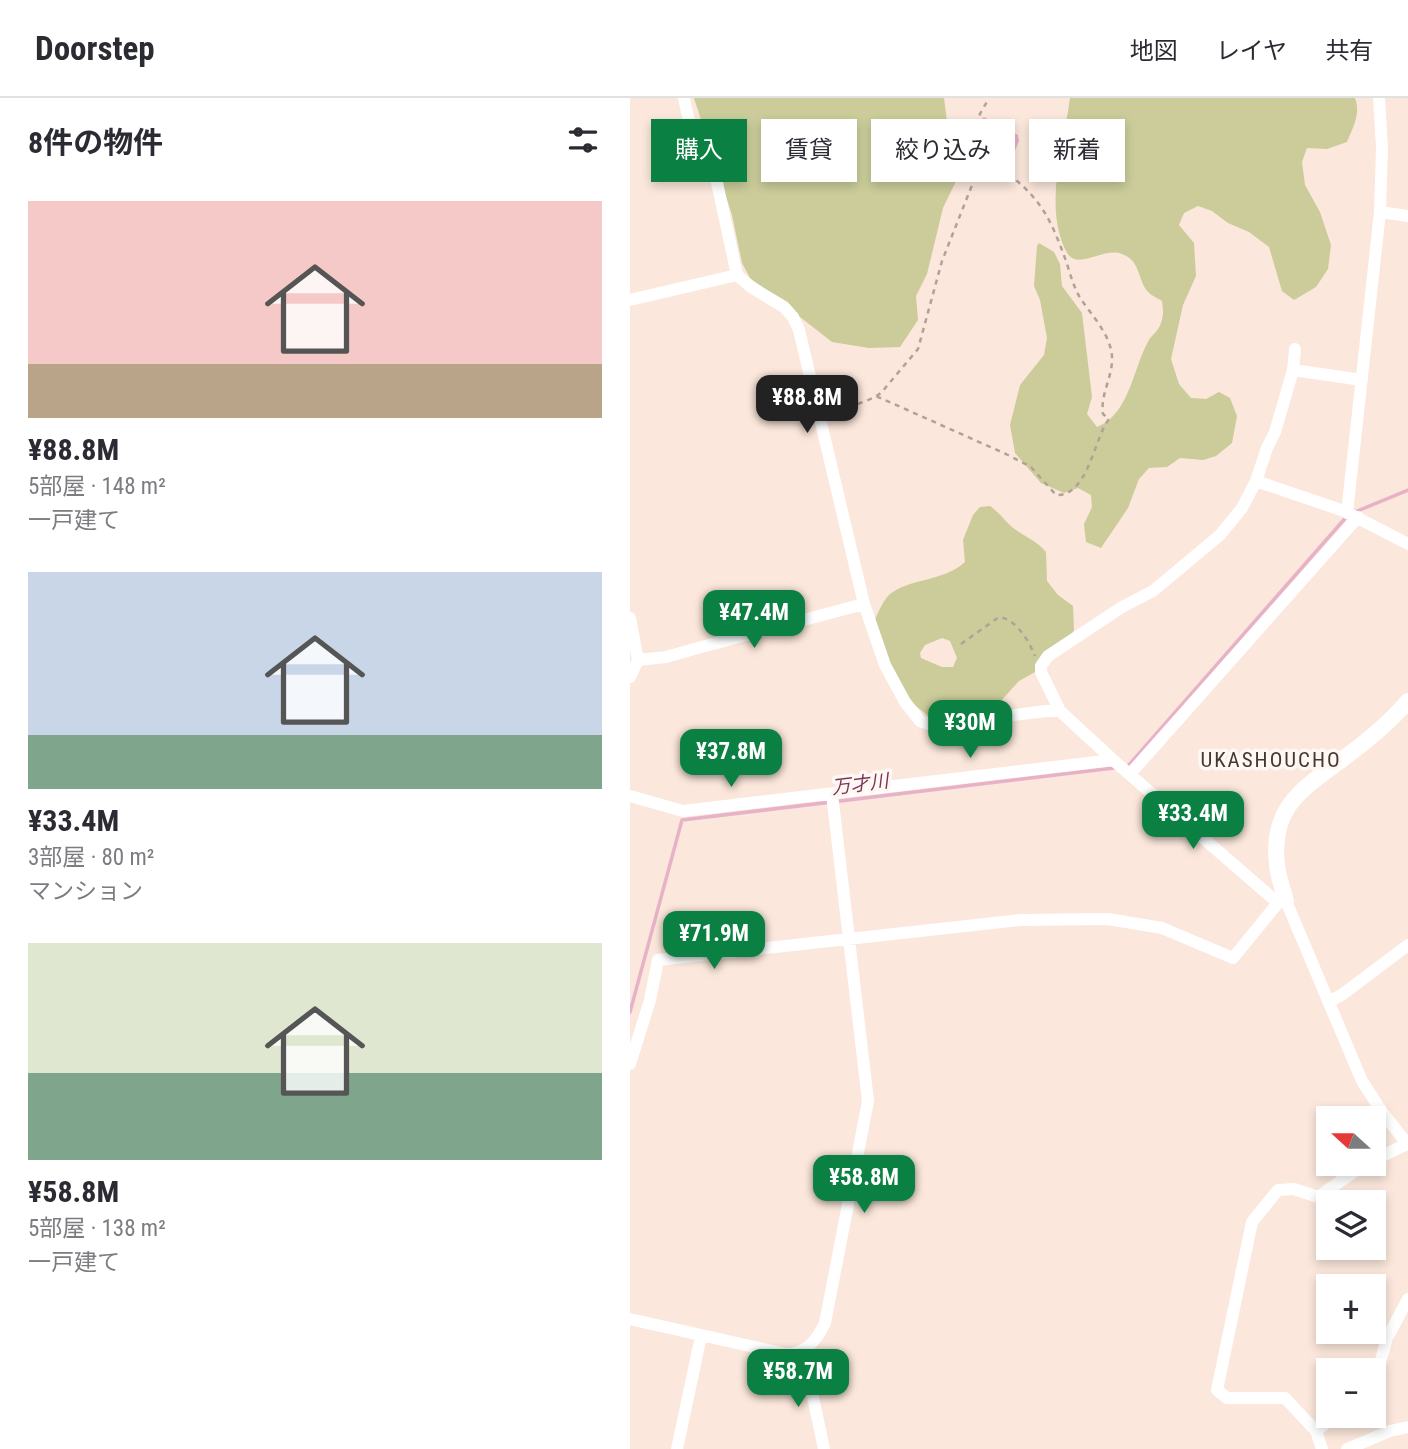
<!DOCTYPE html>
<html lang="ja">
<head>
<meta charset="utf-8">
<style>
  :root { --surface:#fff; --page:#f2f2f3; --text:#2b2b33; --muted:#7c7c81; --line:#e1e1e2; --accent:#0b8043 }
  body { margin:0; font-family:"Roboto Condensed","Noto Sans JP",sans-serif; background:var(--page); color:var(--text); height:100vh; display:flex; flex-direction:column; font-size:26px; white-space:nowrap }
  * { box-sizing:border-box; margin:0 }
  p { font-size:23px; color:var(--muted) }
  .icon { flex:none; width:38px; height:38px; fill:none; stroke:currentColor; stroke-width:2; stroke-linecap:round; stroke-linejoin:round }
  .map { position:relative; flex:1; overflow:hidden }
  .panel { display:flex; flex-direction:column; background:var(--surface); width:630px }
  .panel>* { flex:none }
  .top-card { position:absolute; left:21px; top:21px; width:651px; height:63px; display:flex; gap:14px }
  .needle { width:46px; rotate:291deg }
  .buttons { position:absolute; left:686px; top:1008px; display:grid; gap:14px }
  .buttons a { display:grid; place-items:center; width:70px; height:70px; border-radius:0px; background:var(--surface); box-shadow:0 4px 10px #0003; font-size:35px }
  .price { position:absolute; translate:-50% -60px; padding:0 16px; border-radius:14px; background:var(--accent); color:#fff; font-size:23px; line-height:46px; filter:drop-shadow(0 2px 4px #0008) }
  .price::after { content:''; position:absolute; left:50%; top:42px; width:21px; height:16px; margin-left:-10px; background:inherit; clip-path:polygon(0 0,100% 0,50% 100%) }
  .price.on { background:#222; color:#fff }
  ul { padding:0; list-style:none }
  li { display:grid; align-content:center; gap:14px; height:371px; padding:0 28px }
  li span { display:grid; place-items:center; height:217px; border-radius:0px; color:#555 }
  li>.icon { margin-inline-start:auto }
  span .icon { width:126px; height:126px; fill:#fffc; stroke-width:1 }
  li b { font-size:30px }
  h2 { display:flex; justify-content:space-between; align-items:center; height:84px; padding:0 28px; font-size:30px }
  .pill { padding:0 24px; border-radius:0px; background:var(--surface); box-shadow:0 4px 10px #0003; font-size:24px; line-height:63px }
  .pill.on { background:var(--accent); color:#fff }
  header { display:flex; align-items:center; gap:42px; box-sizing:border-box; height:98px; padding:0 35px; background:var(--surface); border-bottom:2px solid var(--line) }
  header strong { font-size:33px }
  nav { display:flex; gap:38px; margin-inline-start:auto; font-size:24px }
  main { display:flex; flex:1; min-height:0 }
  .map>svg:first-child { display:block }
</style>
</head>
<body>
<header>
<strong>Doorstep</strong>
<nav><a>地図</a><a>レイヤ</a><a>共有</a></nav>
</header>
<main>
<section class="panel">
<h2>8件の物件<svg class="icon" aria-label="filters" viewBox="0 0 24 24"><path d="M4 7h16M4 17h16"/><circle cx="9" cy="7" r="2"/><circle cx="15" cy="17" r="2"/></svg></h2>
<ul>
<li><span style="background:linear-gradient(#f6c9c9 75%,#b9a48a 0)"><svg class="icon" aria-label="home" viewBox="0 0 24 24"><path d="M3 11l9-7 9 7M6 9v11h12V9"/></svg></span><div><b>¥88.8M</b><p>5部屋 · 148 m²</p><p>一戸建て</p></div></li>
<li><span style="background:linear-gradient(#c9d6e8 75%,#7fa58c 0)"><svg class="icon" aria-label="home" viewBox="0 0 24 24"><path d="M3 11l9-7 9 7M6 9v11h12V9"/></svg></span><div><b>¥33.4M</b><p>3部屋 · 80 m²</p><p>マンション</p></div></li>
<li><span style="background:linear-gradient(#dfe7d0 60%,#7fa58c 0)"><svg class="icon" aria-label="home" viewBox="0 0 24 24"><path d="M3 11l9-7 9 7M6 9v11h12V9"/></svg></span><div><b>¥58.8M</b><p>5部屋 · 138 m²</p><p>一戸建て</p></div></li>
</ul>
</section>
<div class="map">
<svg width="778" height="1351" viewBox="0 0 778 1351">
  <rect width="100%" height="100%" fill="#fbe7db"/>
  <path fill="#cbcc9a" fill-rule="evenodd" d="M 64,0 L 314,0 L 318,31 L 331,46 L 328,79 L 313,110 L 297,176 L 286,198 L 288,222 L 270,249 L 239,250 L 202,244 L 120,180 L 112,165 L 102,117 Z
    M 440,0 L 725,0 C 731,16 723,29 717,44 L 697,51 L 677,50 L 672,64 L 675,87 L 690,114 L 701,147 L 698,171 L 686,189 L 664,202 L 652,193 L 639,149 L 619,134 L 598,125 L 582,113 L 568,108 L 554,115 L 549,127 L 564,145 L 566,178 L 553,207 L 541,261 L 549,286 L 561,300 L 576,301 L 589,294 L 600,300 L 607,318 L 602,345 L 586,358 L 573,362 L 550,360 L 537,369 L 519,370 L 509,381 L 498,410 L 471,450 L 456,444 L 454,426 L 462,409 L 461,397 L 448,390 L 434,395 L 411,385 L 385,355 L 380,327 L 390,287 L 414,257 L 417,240 L 410,202 L 404,188 L 407,148 L 409,145 L 424,154 L 430,166 L 432,188 L 452,215 L 462,299 L 457,316 L 467,329 C 500,316 503,269 519,242 C 523,236 529,232 531,225 C 534,217 533,211 532,203 C 528,200 522,198 518,194 C 507,181 511,163 492,156 C 477,150 457,165 444,161 C 437,158 435,151 432,144 C 416,99 434,46 440,0 Z
    M 360,408 C 369,414 374,422 382,429 C 393,438 406,442 416,454 L 417,483 L 428,497 L 443,508 L 444,532 L 441,538 L 418,552 L 405,574 L 389,583 L 361,614 L 310,622 L 301,620 L 282,605 L 253,553 L 245,521 C 249,513 253,503 259,497 C 279,480 313,484 335,464 L 333,442 L 343,417 L 350,409 ZM 312,540 L 320,543 L 327,560 L 323,569 L 312,569 L 291,560 L 290,555 L 295,547 Z"/>
  <path fill="#e7b2c7" d="M 354,19 L 388,37 L 389,43 L 377,71 C 358,66 332,37 354,19 Z"/>
  <g fill="none" stroke-linecap="round" stroke-linejoin="round">
    <path stroke="#e7b2c7" stroke-width="3.5" d="M 725,414 L 778,392
      M 498,668 L 718,417
      M 0,914 L 52,722 L 484,670"/>
    <path stroke="#b2a197" stroke-width="2.5" stroke-dasharray="5 5" stroke-linecap="butt" d="M 354,64 C 336,33 343,29 359,0
      M 200,317 L 243,300 L 251,295 L 288,251 L 312,163 L 350,67 L 354,64 C 364,66 373,73 382,79 C 413,103 423,127 436,163 C 440,175 443,187 449,198 C 460,216 481,236 482,259 C 483,279 470,296 473,316 L 479,321 C 464,340 458,399 426,397 L 401,369 L 376,356 L 246,298
      M 331,546 L 369,519 C 386,521 399,543 405,558"/>
    <path stroke="#fff" stroke-width="12" d="M 54,0 L 62,37 L 86,80 L 107,177 L 121,189 L 154,209 L 163,219 L 169,232 L 234,506 L 255,567 L 275,604 L 290,623 L 302,627 L 416,613 L 430,613 L 483,662 L 648,805
      M 750,114 L 778,118
      M 0,202 L 107,177
      M 663,272 L 665,251
      M 732,282 L 663,272 L 645,334 L 637,350 L 626,383 L 714,413 L 778,446
      M 717,415 L 750,114 L 752,50 L 749,0
      M 0,520 L 8,562 L 0,579
      M 8,562 L 36,559 L 75,548 L 234,506
      M 430,613 L 411,574 L 411,568 L 418,558 L 492,509 L 523,493 L 590,437 L 612,410 L 626,383
      M 500,676 L 728,419
      M 0,698 L 53,713 L 483,662
      M 699,904 L 713,896 L 778,847
      M 0,966 L 20,902 L 28,862 L 391,822 L 478,821 L 532,830 L 603,860 L 648,805 L 656,803 L 732,983 L 750,1011 L 778,1047
      M 744,1062 L 777,1046
      M 0,1221 L 156,1256 C 176,1256 187,1242 195,1225 L 238,1003 L 202,696
      M 170,1254 L 175,1261 L 194,1351
      M 744,1287 L 757,1240 L 778,1201
      M 686,1333 L 705,1318
      M 47,1351 L 71,1238
      M 692,1351 L 686,1333 L 655,1300 L 597,1300 L 587,1292 L 622,1124 L 648,1092 L 664,1091 L 688,1099 L 735,1066
      M 717,1351 L 760,1333 L 778,1329"/>
    <path stroke="#fff" stroke-width="16" d="M 656,803 C 653,791 648,779 647,767 C 640,708 674,690 714,660 C 736,644 760,624 778,603"/>
  </g>
  <g text-anchor="middle" dominant-baseline="central" stroke-width="7" stroke-linejoin="round" paint-order="stroke">
    <g font-size="19" font-style="italic" fill="#763654" stroke="#fef7f3">
      <text transform="translate(230 686) rotate(-7)">万才川</text>
    </g>
    <g font-size="21" letter-spacing="2" fill="#463831" stroke="#fef7f3">
      <text x="641" y="662">UKASHOUCHO</text>
    </g>
  </g>
</svg>
<div class="buttons">
<a><svg class="needle" viewBox="-14 -14 28 28"><path d="M0-13l5 13h-10z" fill="#e53935"/><path d="M0 13l5-13h-10z" fill="#7c7c81"/></svg></a>
<a><svg class="icon" aria-label="layers" viewBox="0 0 24 24"><path d="M12 4l9 5-9 5-9-5zM3 14l9 5 9-5"/></svg></a>
<a>+</a>
<a>−</a>
</div>
<b class="price on" style="left:177px;top:337px">¥88.8M</b>
<b class="price" style="left:124px;top:552px">¥47.4M</b>
<b class="price" style="left:340px;top:662px">¥30M</b>
<b class="price" style="left:101px;top:691px">¥37.8M</b>
<b class="price" style="left:563px;top:753px">¥33.4M</b>
<b class="price" style="left:84px;top:873px">¥71.9M</b>
<b class="price" style="left:234px;top:1117px">¥58.8M</b>
<b class="price" style="left:168px;top:1311px">¥58.7M</b>
<div class="top-card">
<a class="pill on">購入</a>
<a class="pill">賃貸</a>
<a class="pill">絞り込み</a>
<a class="pill">新着</a>
</div>
</div>
</main>
</body>
</html>
